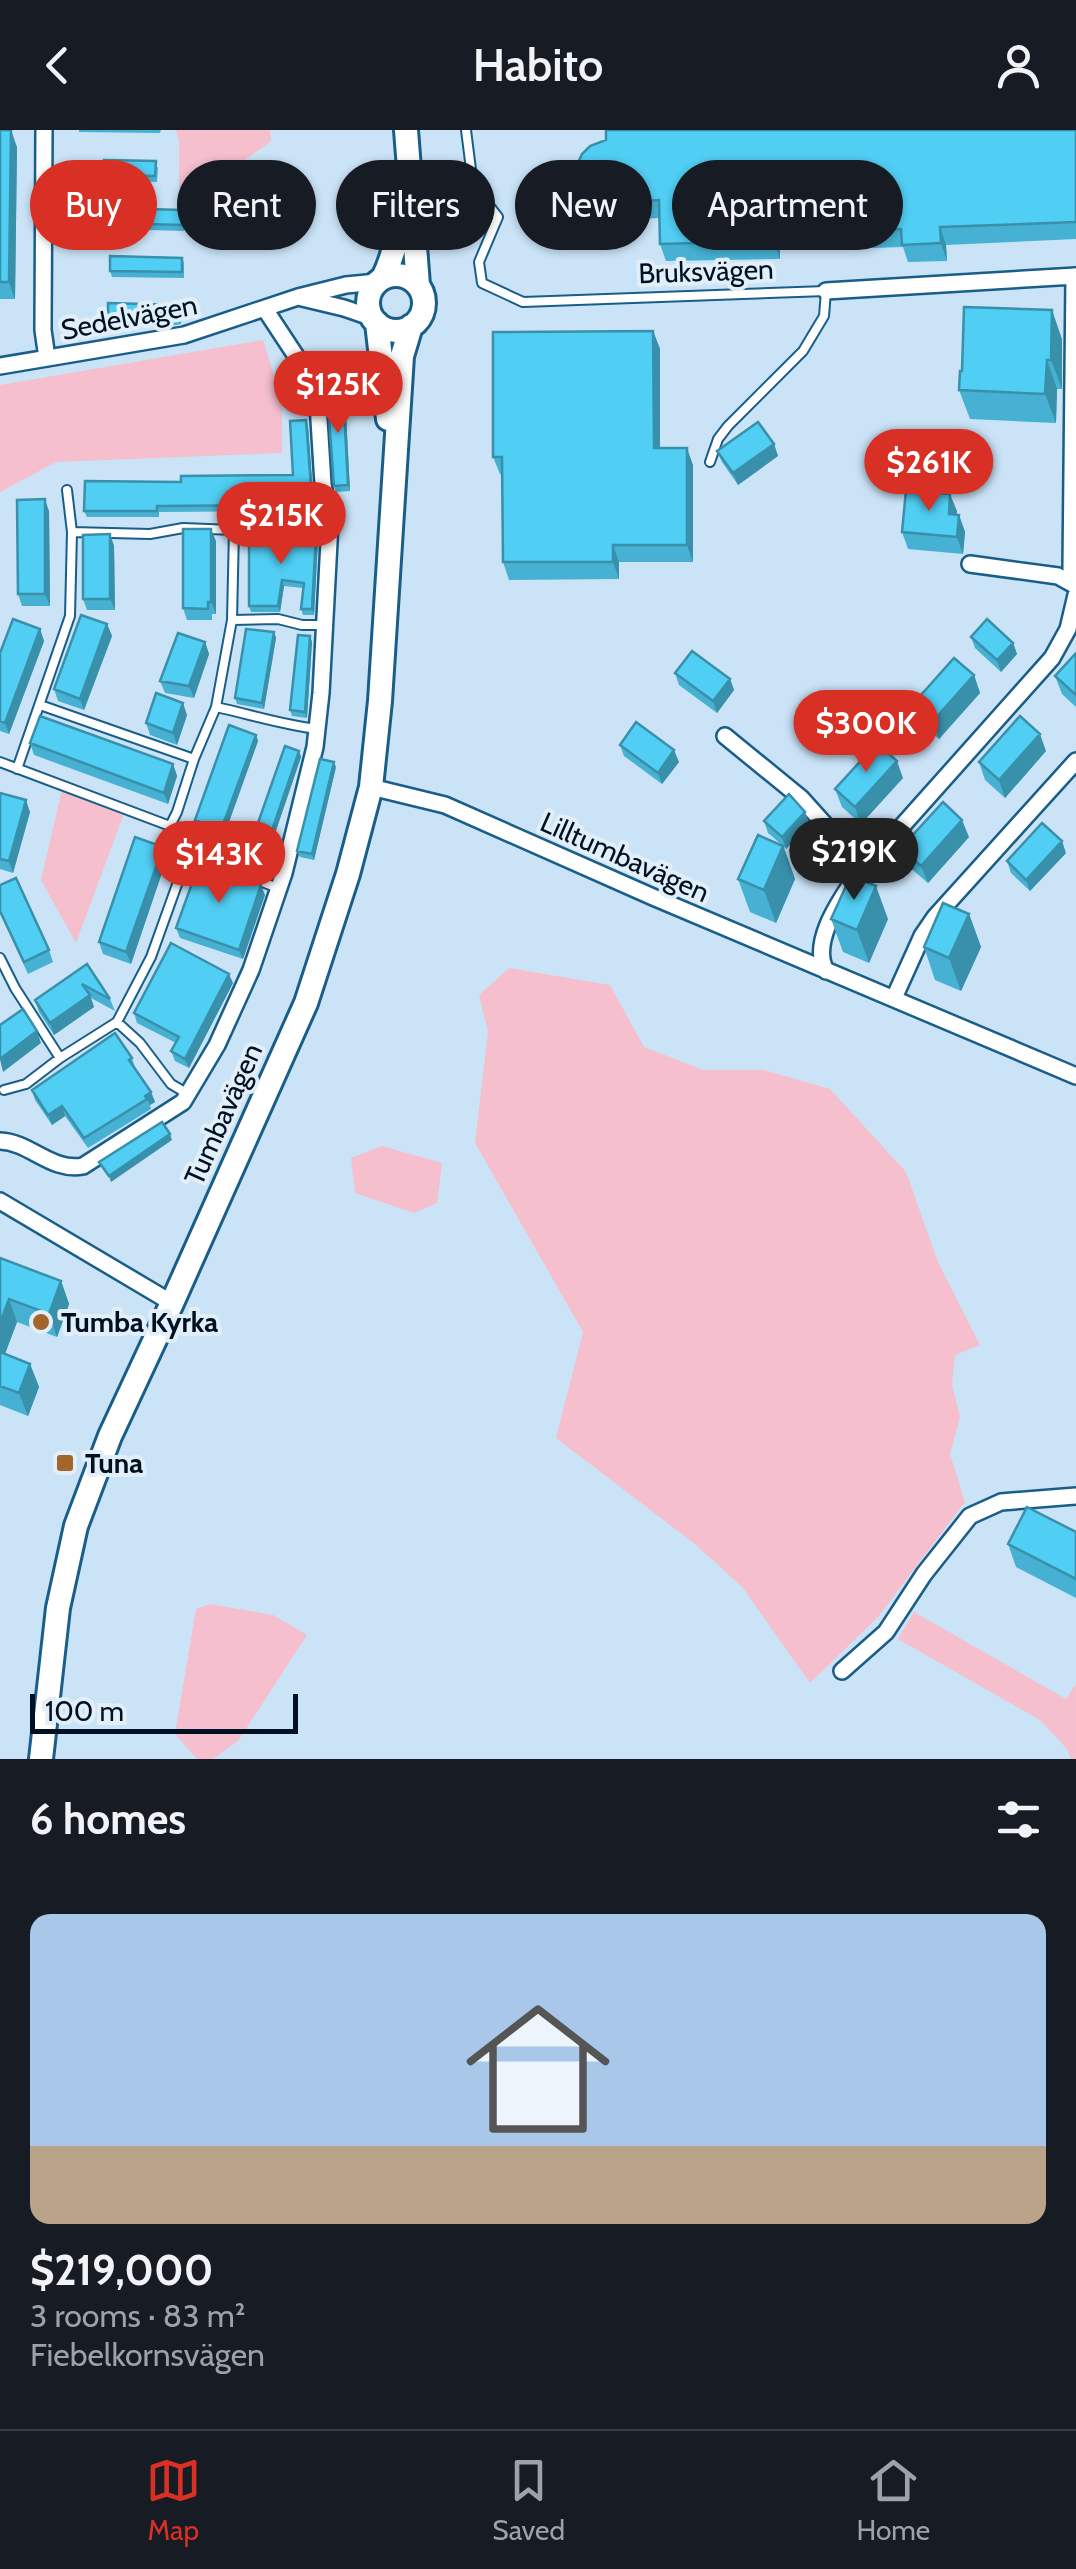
<!DOCTYPE html>
<html lang="en">
<head>
<meta charset="utf-8">
<style>
  :root { --surface:#171b24; --page:#20242c; --text:#f1f3f6; --muted:#9ea1a6; --line:#363941; --accent:#d93025 }
  body { margin:0; font-family:Cabin,sans-serif; background:var(--page); color:var(--text); height:100vh; display:flex; flex-direction:column; font-size:38px; white-space:nowrap }
  * { box-sizing:border-box; margin:0 }
  p { font-size:32px; color:var(--muted) }
  .icon { flex:none; width:55px; height:55px; fill:none; stroke:currentColor; stroke-width:2; stroke-linecap:round; stroke-linejoin:round }
  .map { position:relative; height:1629px; overflow:hidden }
  .drawer { display:flex; flex-direction:column; background:var(--surface); flex:1 }
  .drawer>* { flex:none }
  .banner { position:absolute; left:30px; top:30px; width:1018px; height:90px; display:flex; gap:20px }
  .scale { position:absolute; left:30px; bottom:25px; width:268px; box-sizing:border-box; padding-left:10px; border:5px solid #001123; border-top:0; font-size:28px; line-height:35px; white-space:nowrap; color:#001123; -webkit-text-stroke:8px #e2eff9; paint-order:stroke }
  .price { position:absolute; translate:-50% -85px; padding:0 22px; border-radius:35px; background:var(--accent); color:#fff; font-size:32px; line-height:65px; filter:drop-shadow(0 2px 5px #0008) }
  .price::after { content:''; position:absolute; left:50%; top:60px; width:30px; height:22px; margin-left:-15px; background:inherit; clip-path:polygon(0 0,100% 0,50% 100%) }
  .price.active { background:#222; color:#fff }
  ul { padding:0; list-style:none }
  li { display:grid; align-content:center; gap:20px; height:530px; padding:0 30px }
  li span { display:grid; place-items:center; height:310px; border-radius:20px; color:#555 }
  li>.icon { margin-inline-start:auto }
  span .icon { width:180px; height:180px; fill:#fffc; stroke-width:1 }
  li b { font-size:42px }
  h2 { display:flex; justify-content:space-between; align-items:center; height:120px; padding:0 30px; font-size:42px }
  .tag { padding:0 35px; border-radius:45px; background:var(--surface); box-shadow:0 2px 8px #0004; font-size:35px; line-height:90px }
  .tag.active { background:var(--accent); color:#fff }
  header { display:flex; justify-content:space-between; align-items:center; height:130px; padding:0 30px; background:var(--surface); font-size:45px; font-weight:600 }
  .tab-bar { display:flex; justify-content:space-around; align-items:center; height:140px; border-top:2px solid var(--line); background:var(--surface); font-size:28px; color:var(--muted) }
  .tab-bar a { display:grid; justify-items:center; gap:5px }
  .tab-bar .active { color:var(--accent) }
  .map>svg:first-child { display:block }
</style>
</head>
<body>
<header><svg class="icon" aria-label="back" viewBox="0 0 24 24"><path d="M15 5l-7 7 7 7"/></svg>Habito<svg class="icon" aria-label="person" viewBox="0 0 24 24"><circle cx="12" cy="8" r="4"/><path d="M4 21q1-7 8-7t8 7"/></svg></header>
<div class="map">
<svg width="1076" height="1629" viewBox="0 0 1076 1629">
  <rect width="100%" height="100%" fill="#cae3f7"/>
  <path fill="#f5bfcd" d="M 176,0 L 270,0 L 271,11 L 245,30 L 207,41 L 179,58 L 179,12 Z
    M 263,210 L 282,272 L 282,323 L 56,332 L 0,362 L 0,255 Z
    M 62,660 L 124,683 L 76,813 L 41,750 Z
    M 509,838 L 610,855 L 644,917 L 703,940 L 764,940 L 830,959 L 906,1042 L 938,1132 L 980,1215 L 955,1225 L 952,1254 L 960,1287 L 950,1324 L 965,1372 L 878,1487 L 810,1553 L 743,1458 L 695,1414 L 556,1308 L 583,1202 L 475,1013 L 488,902 L 479,865 Z
    M 382,1016 L 442,1033 L 437,1073 L 414,1083 L 355,1063 L 351,1028 Z
    M 210,1474 L 273,1485 L 307,1505 L 238,1611 L 213,1629 L 197,1629 L 175,1604 L 196,1479 Z
    M 914,1482 L 1066,1569 L 1076,1554 L 1076,1629 L 1071,1629 L 1067,1619 L 1040,1590 L 898,1509 Z"/>
  <g fill="none" stroke-linecap="round" stroke-linejoin="round">
    <g stroke="#195e89" stroke-width="12">
      <path id="service" d="M 466,0 L 473,55 L 498,87 L 479,132 L 482,153 L 523,172 L 826,161 L 824,186 L 803,221 L 728,296 L 718,309 L 710,332
        M 72,402 L 150,404 L 183,398 L 234,400 L 313,397 L 330,393
        M 232,490 L 278,489 L 302,495 L 324,495
        M 40,575 L 194,629
        M 216,577 C 249,584 283,595 317,599
        M 0,632 L 170,696
        M 17,639 L 70,486 L 72,402 L 67,360
        M 170,696 L 177,682 L 194,629 L 216,577 L 232,490 L 234,400
        M 170,696 L 188,724 L 278,758
        M 0,828 L 15,858 L 60,928
        M 117,892 L 140,913 L 171,954 L 188,964
        M 4,960 L 26,954 L 60,928 L 117,892 L 151,827 L 188,724"/>
    </g>
    <g stroke="#195e89" stroke-width="20">
      <path id="minor" d="M 44,0 L 43,200 L 47,228
        M 1074,146 L 1071,439 L 1076,452
        M 826,161 L 1076,146
        M 373,188 L 344,178 L 298,167 L 346,155 L 377,152
        M 0,236 L 184,205 L 298,167
        M 970,434 L 1058,446 L 1076,456
        M 725,606 L 801,668 L 863,737
        M 371,657 L 445,675 L 653,767 L 1076,946
        M 826,841 C 811,814 837,775 853,751 L 1052,528 L 1068,499 L 1076,465
        M 894,868 L 922,806 L 935,787 L 1076,631
        M 0,1011 C 30,1012 51,1042 83,1036 L 183,972 L 217,915 L 251,840 L 284,743 L 315,617 L 321,563 L 330,393 L 323,354 L 317,258 L 265,179
        M 0,1071 L 172,1173
        M 842,1541 L 886,1502 L 924,1444 L 970,1386 L 1001,1372 L 1076,1366"/>
    </g>
    <g stroke="#195e89" stroke-width="28">
      <path id="secondary" d="M 406,0 L 418,155
        M368 173a28 28 0 1 1 56 0a28 28 0 1 1-56 0Z
        M 383,148 C 395,123 401,93 400,64
        M 377,193 L 388,289
        M 41,1629 L 58,1478 L 76,1396 L 110,1306 L 172,1173 L 306,873 L 348,744 L 371,657 L 380,571 L 402,226 L 411,196"/>
    </g>
    <use href="#service" stroke="#fff" stroke-width="8"/>
    <use href="#minor" stroke="#fff" stroke-width="15"/>
    <use href="#secondary" stroke="#fff" stroke-width="22"/>
  </g>
  <path fill="#46b1d2" d="M 0,0 L 17,17 L 15,169 L 0,169 Z
    M 79,0 L 161,0 L 160,3 L 79,2 Z
    M 1076,0 L 1076,109 L 946,115 L 947,131 L 908,132 L 903,117 L 843,119 L 837,102 L 836,80 L 779,83 L 780,129 L 666,131 L 660,114 L 659,88 L 584,92 L 578,75 L 606,10 Z
    M 158,37 L 157,52 L 106,50 L 104,45 Z
    M 182,80 L 184,86 L 184,101 L 112,99 L 110,93 Z
    M 182,128 L 184,133 L 184,148 L 112,147 L 110,141 Z
    M 179,175 L 182,181 L 181,194 L 170,196 L 110,195 L 108,189 Z
    M 653,201 L 660,219 L 660,318 L 693,335 L 693,432 L 619,432 L 619,449 L 509,450 L 503,432 L 502,344 L 500,344 L 493,327 Z
    M 1062,209 L 1062,259 L 1057,259 L 1056,293 L 970,289 L 959,260 Z
    M 345,265 L 350,361 L 336,362 L 334,356 Z
    M 306,290 L 308,296 L 313,363 L 311,363 L 312,370 L 278,372 L 278,381 L 159,382 L 159,387 L 87,387 L 84,381 L 181,352 L 293,345 Z
    M 774,314 L 778,326 L 738,355 L 722,332 L 717,321 Z
    M 937,360 L 957,381 L 956,385 L 959,385 L 965,402 L 963,424 L 908,419 L 902,402 Z
    M 49,381 L 50,476 L 22,476 L 18,464 Z
    M 110,404 L 114,416 L 115,480 L 87,480 L 83,469 Z
    M 316,405 L 318,411 L 314,485 L 303,485 L 301,479 L 303,458 L 284,456 L 280,482 L 251,482 L 249,476 Z
    M 216,411 L 216,484 L 212,484 L 212,490 L 187,490 L 183,478 Z
    M 107,494 L 112,506 L 84,580 L 58,571 L 54,559 Z
    M 40,499 L 44,511 L 9,604 L 0,601 L 0,523 Z
    M 274,502 L 276,508 L 264,579 L 237,574 L 235,568 Z
    M 310,506 L 312,512 L 307,588 L 292,586 L 290,580 Z
    M 971,507 L 1013,513 L 1017,524 L 1001,542 L 975,518 Z
    M 205,512 L 209,524 L 194,568 L 165,563 L 160,551 Z
    M 1076,523 L 1076,577 L 1062,564 L 1055,546 Z
    M 675,543 L 730,549 L 734,560 L 717,583 L 679,555 Z
    M 974,545 L 980,563 L 939,609 L 919,591 L 913,574 Z
    M 187,585 L 177,615 L 150,605 L 146,593 Z
    M 256,605 L 258,611 L 224,706 L 197,696 L 195,690 Z
    M 30,613 L 173,634 L 177,646 L 168,674 L 34,625 Z
    M 620,615 L 679,632 L 662,654 L 624,626 Z
    M 299,621 L 301,627 L 270,718 L 255,712 L 253,707 Z
    M 1046,621 L 1005,668 L 985,650 L 979,632 Z
    M 336,637 L 314,730 L 300,727 L 297,721 Z
    M 903,648 L 861,694 L 842,677 L 835,659 Z
    M 0,663 L 30,682 L 13,743 L 0,739 Z
    M 805,682 L 809,694 L 786,719 L 784,717 L 795,749 L 776,793 L 750,782 L 738,749 L 782,715 L 768,703 L 764,691 Z
    M 969,707 L 928,753 L 908,736 L 901,718 Z
    M 1066,723 L 1030,761 L 1011,743 L 1007,731 Z
    M 167,728 L 131,834 L 103,824 L 99,812 Z
    M 0,755 L 49,820 L 53,832 L 28,844 L 0,783 Z
    M 265,765 L 243,829 L 180,808 L 176,798 Z
    M 969,784 L 981,817 L 961,861 L 935,850 L 924,817 Z
    M 831,789 L 888,789 L 869,833 L 843,822 Z
    M 87,834 L 110,869 L 115,881 L 91,868 L 94,877 L 54,905 L 39,882 L 35,870 Z
    M 233,853 L 189,938 L 175,931 L 171,921 L 176,913 L 137,893 L 134,883 Z
    M 132,928 L 135,938 L 151,962 L 155,972 L 150,975 L 151,979 L 88,1018 L 65,986 L 52,995 L 35,970 L 32,960 Z
    M 0,1128 L 61,1151 L 69,1174 L 57,1207 L 17,1192 L 5,1224 L 30,1234 L 39,1257 L 28,1286 L 0,1275 Z
    M 1076,1402 L 1076,1468 L 1016,1437 L 1008,1414 Z"/>
  <path fill="#3990ab" d="M 11,0 L 17,17 L 15,169 L 9,152 Z
    M 773,65 L 779,83 L 780,129 L 774,111 Z
    M 940,97 L 946,115 L 947,131 L 941,113 Z
    M 1052,180 L 1062,209 L 1062,259 L 1051,230 Z
    M 653,201 L 660,219 L 660,335 L 654,318 Z
    M 1047,230 L 1057,259 L 1056,293 L 1045,264 Z
    M 343,259 L 345,265 L 350,361 L 348,355 Z
    M 306,290 L 308,296 L 313,363 L 311,357 Z
    M 774,314 L 778,326 L 738,355 L 733,343 Z
    M 687,318 L 693,335 L 693,432 L 687,415 Z
    M 950,364 L 957,381 L 955,401 L 949,384 Z
    M 45,369 L 49,381 L 50,476 L 45,464 Z
    M 959,385 L 965,402 L 963,424 L 957,407 Z
    M 211,399 L 216,411 L 216,484 L 211,472 Z
    M 110,404 L 114,416 L 115,480 L 110,469 Z
    M 316,405 L 318,411 L 314,485 L 312,479 Z
    M 613,415 L 619,432 L 619,449 L 613,432 Z
    M 282,450 L 284,456 L 280,482 L 278,476 Z
    M 107,494 L 112,506 L 84,580 L 80,569 Z
    M 40,499 L 44,511 L 9,604 L 5,593 Z
    M 274,502 L 276,508 L 264,579 L 262,573 Z
    M 310,506 L 312,512 L 307,588 L 305,582 Z
    M 205,512 L 209,524 L 194,568 L 189,556 Z
    M 1013,513 L 1017,524 L 1001,542 L 997,530 Z
    M 974,545 L 980,563 L 939,609 L 932,592 Z
    M 730,549 L 734,560 L 717,583 L 713,571 Z
    M 183,573 L 187,585 L 177,615 L 173,603 Z
    M 1040,604 L 1046,621 L 1005,668 L 999,650 Z
    M 256,605 L 258,611 L 224,706 L 221,700 Z
    M 674,620 L 679,632 L 662,654 L 658,643 Z
    M 299,621 L 301,627 L 270,718 L 268,712 Z
    M 897,631 L 903,648 L 861,694 L 855,677 Z
    M 334,632 L 336,637 L 314,730 L 312,724 Z
    M 173,634 L 177,646 L 168,674 L 164,663 Z
    M 26,670 L 30,682 L 13,743 L 9,731 Z
    M 805,682 L 809,694 L 786,719 L 782,707 Z
    M 962,690 L 969,707 L 928,753 L 921,736 Z
    M 1062,711 L 1066,723 L 1030,761 L 1026,750 Z
    M 783,716 L 795,749 L 776,793 L 764,760 Z
    M 163,717 L 167,728 L 131,834 L 126,822 Z
    M 261,755 L 265,765 L 243,829 L 239,820 Z
    M 876,756 L 888,789 L 869,833 L 857,800 Z
    M 969,784 L 981,817 L 961,861 L 949,828 Z
    M 229,844 L 233,853 L 189,938 L 185,929 Z
    M 90,865 L 94,877 L 54,905 L 50,893 Z
    M 37,901 L 41,913 L 3,942 L 0,929 Z
    M 151,962 L 155,972 L 150,975 L 145,966 Z
    M 62,976 L 65,986 L 52,995 L 48,985 Z
    M 170,1004 L 172,1010 L 111,1052 L 109,1046 Z
    M 61,1151 L 69,1174 L 57,1207 L 49,1184 Z
    M 9,1169 L 17,1192 L 0,1237 L 0,1193 Z
    M 30,1234 L 39,1257 L 28,1286 L 19,1263 Z"/>
  <path fill="#51cef4" stroke="#3990ab" stroke-width="2.5" d="M 0,0 L 11,0 L 9,152 L 0,152 Z
    M 606,0 L 1076,0 L 1076,92 L 940,97 L 941,113 L 902,115 L 901,99 L 837,102 L 835,62 L 773,65 L 774,111 L 660,114 L 659,70 L 578,75 L 576,37 L 582,24 L 590,16 L 606,10 Z
    M 104,30 L 156,31 L 155,46 L 104,45 Z
    M 110,78 L 182,80 L 182,95 L 110,93 Z
    M 110,126 L 182,128 L 182,142 L 110,141 Z
    M 108,173 L 179,175 L 179,188 L 168,190 L 108,189 Z
    M 964,177 L 1052,180 L 1051,230 L 1047,230 L 1045,264 L 959,260 L 960,241 L 962,241 Z
    M 653,201 L 654,318 L 687,318 L 687,415 L 613,415 L 613,432 L 503,432 L 502,327 L 493,327 L 493,202 Z
    M 343,259 L 348,355 L 334,356 L 327,260 Z
    M 306,290 L 311,357 L 309,358 L 309,365 L 276,367 L 276,375 L 157,376 L 157,381 L 84,381 L 85,351 L 181,352 L 181,346 L 293,345 L 290,291 Z
    M 758,292 L 774,314 L 733,343 L 717,321 Z
    M 906,360 L 937,360 L 937,363 L 950,364 L 949,384 L 959,385 L 957,407 L 902,402 Z
    M 45,369 L 45,464 L 18,464 L 17,370 Z
    M 183,399 L 211,399 L 211,472 L 208,472 L 208,479 L 183,478 Z
    M 110,404 L 110,469 L 83,469 L 83,405 Z
    M 316,405 L 312,479 L 301,479 L 304,453 L 282,450 L 278,476 L 249,476 L 249,406 Z
    M 81,485 L 107,494 L 80,569 L 54,559 Z
    M 13,489 L 40,499 L 5,593 L 0,591 L 0,523 Z
    M 987,489 L 1013,513 L 997,530 L 971,507 Z
    M 246,499 L 274,502 L 262,573 L 235,568 Z
    M 178,503 L 205,512 L 189,556 L 160,551 Z
    M 298,505 L 310,506 L 305,582 L 290,580 Z
    M 692,521 L 730,549 L 713,571 L 675,543 Z
    M 1076,523 L 1076,565 L 1055,546 Z
    M 954,528 L 974,545 L 932,592 L 913,574 Z
    M 156,563 L 183,573 L 173,603 L 146,593 Z
    M 40,586 L 173,634 L 164,663 L 30,613 Z
    M 1020,586 L 1040,604 L 999,650 L 979,632 Z
    M 636,592 L 674,620 L 658,643 L 620,615 Z
    M 229,595 L 256,605 L 221,700 L 195,690 Z
    M 877,613 L 897,631 L 855,677 L 835,659 Z
    M 285,616 L 299,621 L 268,712 L 253,707 Z
    M 320,629 L 334,632 L 312,724 L 297,721 Z
    M 0,663 L 26,670 L 9,731 L 0,729 Z
    M 789,664 L 805,682 L 782,707 L 764,691 Z
    M 943,672 L 962,690 L 921,736 L 901,718 Z
    M 1042,693 L 1062,711 L 1026,750 L 1007,731 Z
    M 758,705 L 783,716 L 764,760 L 738,749 Z
    M 135,707 L 163,717 L 126,822 L 99,812 Z
    M 200,731 L 261,755 L 239,820 L 176,798 Z
    M 851,745 L 876,756 L 857,800 L 831,789 Z
    M 16,748 L 49,820 L 24,832 L 0,781 L 0,755 Z
    M 943,773 L 969,784 L 949,828 L 924,817 Z
    M 171,813 L 229,844 L 185,929 L 171,921 L 179,907 L 134,883 Z
    M 87,834 L 110,869 L 82,854 L 90,865 L 50,893 L 35,870 Z
    M 23,879 L 37,901 L 0,929 L 0,895 Z
    M 115,903 L 132,928 L 129,930 L 151,962 L 145,966 L 147,969 L 84,1008 L 62,976 L 48,985 L 32,960 Z
    M 162,992 L 170,1004 L 109,1046 L 99,1032 Z
    M 0,1128 L 61,1151 L 49,1184 L 9,1169 L 0,1193 Z
    M 0,1222 L 30,1234 L 19,1263 L 0,1256 Z
    M 1027,1377 L 1076,1402 L 1076,1449 L 1008,1414 Z"/>
  <g fill="#a3662a" stroke="#e2eff9" stroke-width="4">
    <circle cx="41" cy="1192" r="10"/>
    <rect x="55" y="1323" width="20" height="20" rx="5"/>
  </g>
  <g text-anchor="middle" dominant-baseline="central" stroke-width="8" stroke-linejoin="round" paint-order="stroke">
    <g font-size="28" fill="#001123" stroke="#e2eff9">
      <text transform="translate(706 141) rotate(-2)">Bruksvägen</text>
      <text transform="translate(129 187) rotate(-11)">Sedelvägen</text>
      <text transform="translate(625 727) rotate(24)">Lilltumbavägen</text>
      <text transform="translate(223 984) rotate(-66)">Tumbavägen</text>
    </g>
    <g font-size="28" font-weight="bold" fill="#001123" stroke="#e2eff9" text-anchor="start">
      <text x="61" y="1192">Tumba Kyrka</text>
      <text x="85" y="1333">Tuna</text>
    </g>
  </g>
</svg>
<div class="scale">100 m</div>
<b class="price" style="left:338px;top:306px">$125K</b>
<b class="price" style="left:929px;top:384px">$261K</b>
<b class="price" style="left:281px;top:437px">$215K</b>
<b class="price" style="left:866px;top:645px">$300K</b>
<b class="price active" style="left:854px;top:773px">$219K</b>
<b class="price" style="left:219px;top:776px">$143K</b>
<div class="banner">
<a class="tag active">Buy</a>
<a class="tag">Rent</a>
<a class="tag">Filters</a>
<a class="tag">New</a>
<a class="tag">Apartment</a>
</div>
</div>
<section class="drawer">
<h2>6 homes<svg class="icon" aria-label="filters" viewBox="0 0 24 24"><path d="M4 7h16M4 17h16"/><circle cx="9" cy="7" r="2"/><circle cx="15" cy="17" r="2"/></svg></h2>
<ul>
<li><span style="background:linear-gradient(#a9c7e8 75%,#b9a48a 0)"><svg class="icon" aria-label="home" viewBox="0 0 24 24"><path d="M3 11l9-7 9 7M6 9v11h12V9"/></svg></span><div><b>$219,000</b><p>3 rooms · 83 m²</p><p>Fiebelkornsvägen</p></div></li>
</ul>
</section>
<nav class="tab-bar">
<a class="active"><svg class="icon" aria-label="map" viewBox="0 0 24 24"><path d="M3 6l6-2 6 2 6-2v14l-6 2-6-2-6 2zM9 4v14M15 6v14"/></svg>Map</a>
<a><svg class="icon" aria-label="saved" viewBox="0 0 24 24"><path d="M7 4h10v16l-5-4-5 4z"/></svg>Saved</a>
<a><svg class="icon" aria-label="home" viewBox="0 0 24 24"><path d="M3 11l9-7 9 7M6 9v11h12V9"/></svg>Home</a>
</nav>
</body>
</html>
